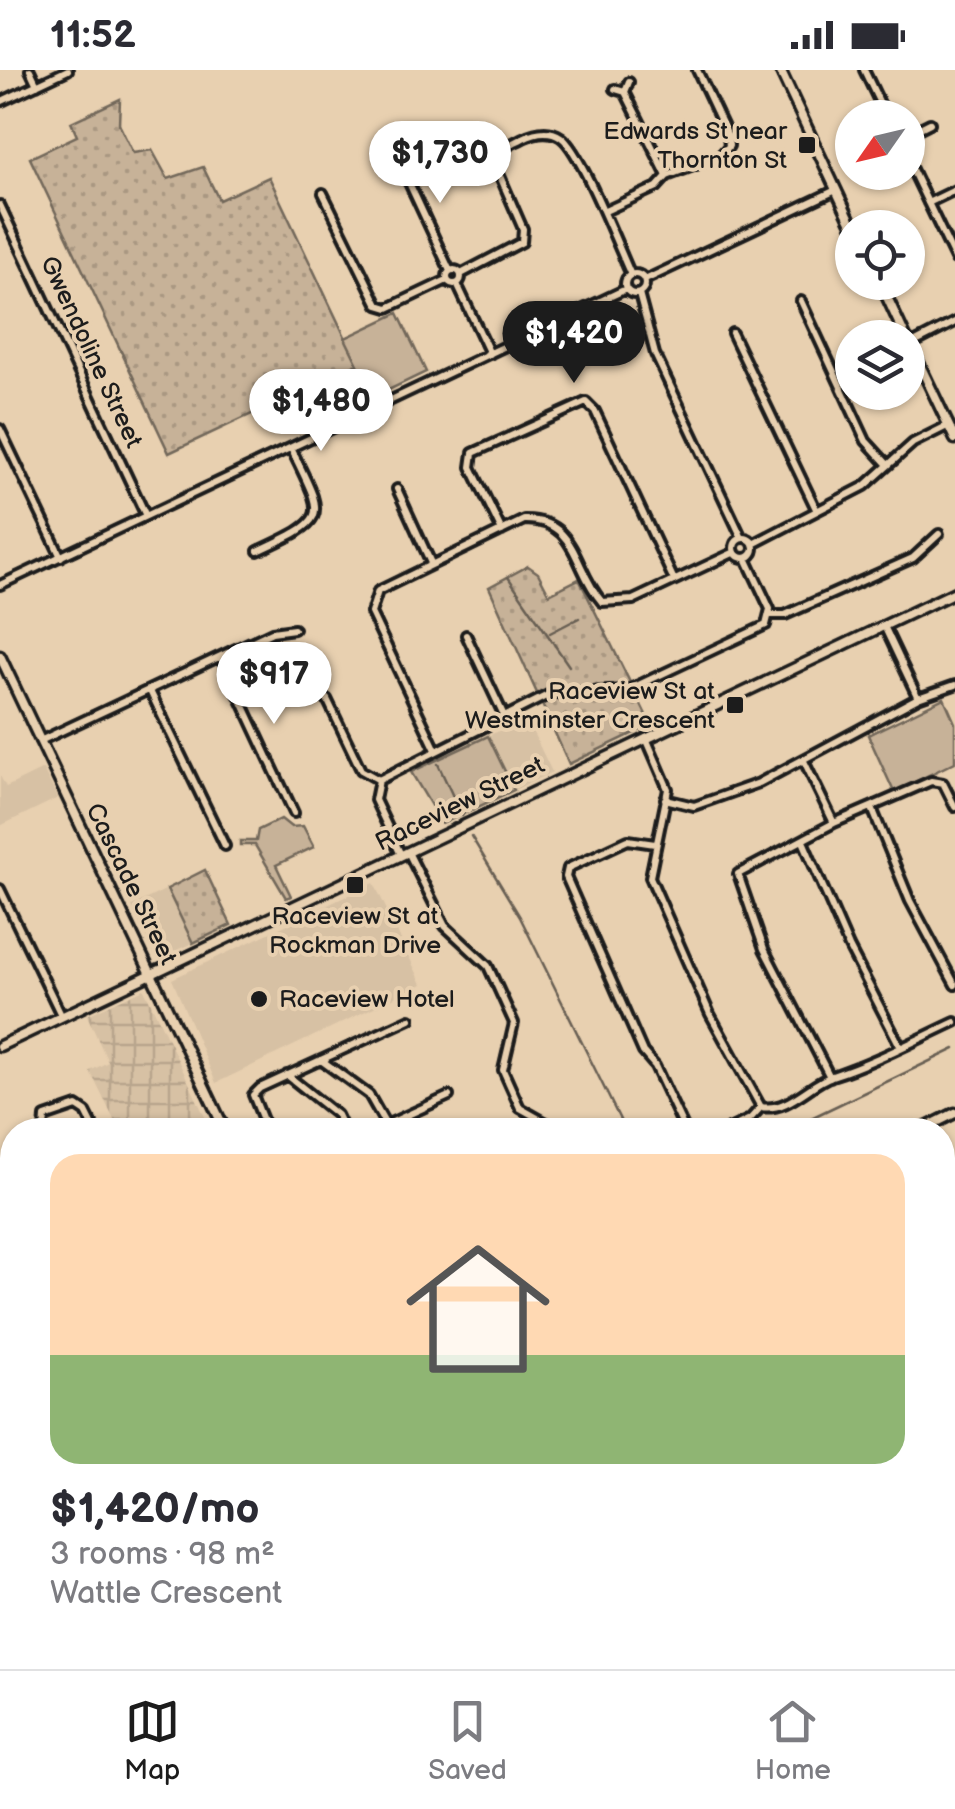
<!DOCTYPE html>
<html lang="en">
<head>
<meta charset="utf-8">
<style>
  :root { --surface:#fff; --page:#f7f7f7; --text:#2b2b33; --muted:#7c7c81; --line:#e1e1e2; --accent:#1c1c1c }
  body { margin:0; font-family:"Balsamiq Sans",sans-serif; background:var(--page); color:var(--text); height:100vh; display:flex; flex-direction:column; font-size:38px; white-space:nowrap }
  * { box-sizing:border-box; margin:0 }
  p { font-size:32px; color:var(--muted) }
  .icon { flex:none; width:55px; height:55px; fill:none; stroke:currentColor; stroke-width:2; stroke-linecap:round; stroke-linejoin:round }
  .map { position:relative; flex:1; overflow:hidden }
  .details { position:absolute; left:0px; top:1048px; width:955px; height:552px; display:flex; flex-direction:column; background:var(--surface); border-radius:40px 40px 0 0; box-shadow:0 2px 8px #0004 }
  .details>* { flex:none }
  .needle { width:65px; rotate:236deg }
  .controls { position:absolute; left:835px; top:30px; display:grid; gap:20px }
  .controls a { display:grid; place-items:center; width:90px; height:90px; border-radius:50%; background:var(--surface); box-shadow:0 2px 8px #0004; font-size:50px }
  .price { position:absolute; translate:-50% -85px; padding:0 22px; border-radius:35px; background:#fff; color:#222; font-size:32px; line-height:65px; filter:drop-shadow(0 2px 5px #0008) }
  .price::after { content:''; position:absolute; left:50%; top:60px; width:30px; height:22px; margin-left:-15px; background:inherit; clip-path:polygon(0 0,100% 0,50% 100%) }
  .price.selected { background:var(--accent); color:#fff }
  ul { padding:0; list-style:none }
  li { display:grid; align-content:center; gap:20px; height:530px; padding:0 50px }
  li+li { border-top:2px solid var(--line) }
  li span { display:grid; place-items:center; height:310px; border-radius:30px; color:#555 }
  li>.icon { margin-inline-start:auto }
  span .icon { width:180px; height:180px; fill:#fffc; stroke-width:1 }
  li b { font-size:42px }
  .status { display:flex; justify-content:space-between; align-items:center; height:70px; padding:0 50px; background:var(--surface); direction:ltr }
  .status svg { height:28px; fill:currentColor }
  .tab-bar { display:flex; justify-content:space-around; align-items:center; height:140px; border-top:2px solid var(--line); background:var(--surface); font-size:28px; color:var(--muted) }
  .tab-bar a { display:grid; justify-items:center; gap:5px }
  .tab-bar .selected { color:var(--accent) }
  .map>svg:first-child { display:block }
</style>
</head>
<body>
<div class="status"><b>11:52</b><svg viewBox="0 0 49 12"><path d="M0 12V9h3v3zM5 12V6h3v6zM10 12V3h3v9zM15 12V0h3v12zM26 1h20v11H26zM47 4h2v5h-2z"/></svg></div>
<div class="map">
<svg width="955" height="1599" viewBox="0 0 955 1599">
  <defs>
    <pattern id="industrial-grid" width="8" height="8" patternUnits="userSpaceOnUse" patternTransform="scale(2.5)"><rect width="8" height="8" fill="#d7c1a4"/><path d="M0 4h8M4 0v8" fill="none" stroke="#b8a58d"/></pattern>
    <pattern id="grass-dots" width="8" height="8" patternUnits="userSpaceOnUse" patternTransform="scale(2.5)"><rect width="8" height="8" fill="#c7b298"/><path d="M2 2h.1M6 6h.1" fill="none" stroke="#aa9882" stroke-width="1.8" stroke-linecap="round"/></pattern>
  </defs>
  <rect width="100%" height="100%" fill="#e8d0b0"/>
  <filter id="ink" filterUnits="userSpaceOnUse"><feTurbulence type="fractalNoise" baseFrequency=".01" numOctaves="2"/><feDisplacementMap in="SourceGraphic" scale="20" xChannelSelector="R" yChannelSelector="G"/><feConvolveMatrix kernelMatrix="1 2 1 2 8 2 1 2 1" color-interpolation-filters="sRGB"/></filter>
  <g filter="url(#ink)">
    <path fill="#d7c1a4" d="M 526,648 L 552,702 L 514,720 L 488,666 Z
      M 43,699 L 58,728 L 0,756 L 0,706 L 6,717 Z
      M 374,813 L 422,914 L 216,1013 L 172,909 Z
      M 167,819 L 193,873 L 160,887 L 155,885 L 132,836 Z"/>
    <path fill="url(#industrial-grid)" d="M 144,919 L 209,1055 L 200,1060 L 119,1060 L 90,1001 L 108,992 L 87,945 Z
      M 955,1541 L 955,1599 L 907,1599 L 902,1588 L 942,1588 L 943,1547 Z"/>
    <path fill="url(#grass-dots)" stroke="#72675a" stroke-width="2.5" d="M 120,29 L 119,54 L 133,83 L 152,80 L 168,109 L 203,97 L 219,130 L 269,107 L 358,294 L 169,383 L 30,88 L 77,66 L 71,52 Z
      M 528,496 L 538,503 L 549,524 L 579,509 L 651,655 L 569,694 L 489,517 Z
      M 205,800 L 231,855 L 193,873 L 167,819 Z"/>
    <path fill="#c7b298" stroke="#72675a" stroke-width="2.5" d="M 398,243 L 426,302 L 374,327 L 345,268 Z
      M 944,628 L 955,653 L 955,692 L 894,722 L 868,665 Z
      M 488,666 L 514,720 L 442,754 L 411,702 Z
      M 281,749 L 291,757 L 303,756 L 314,777 L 276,795 L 291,826 L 286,828 L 255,775 L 240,775 L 240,771 L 256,771 L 258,760 Z
      M 720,1588 L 855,1588 L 830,1599 L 697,1599 Z"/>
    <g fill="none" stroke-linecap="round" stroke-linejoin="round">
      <path stroke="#685f53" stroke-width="2.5" d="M 508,507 L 569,596
        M 550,563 L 579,548
        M 438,694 L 462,746
        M 471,766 L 520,847 L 625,1060
        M 786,1060 L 955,979
        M 761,1599 L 770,1588"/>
      <g stroke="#1c1c1c" stroke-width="14">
        <path id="minor" d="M 30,0 L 37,15
          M 864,0 L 887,48
          M 615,19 L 625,22 L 629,12
          M 625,22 L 667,106
          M 0,32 L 68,0
          M 908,64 L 930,53
          M 397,87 L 450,201
          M 908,91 L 955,189
          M 667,106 L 720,86 L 729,76 L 728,66 L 697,0
          M 323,123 L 378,235 L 388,238 L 447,210
          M 928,133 L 955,120
          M 0,135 L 146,446
          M 605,141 L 657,117 L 667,106
          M447 207a7 7 0 1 1 14 0a7 7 0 1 1-14 0Z
          M 461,204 L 522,172 L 523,159 L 493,90 C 498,78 512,74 523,68 C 535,62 549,59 561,67 C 581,81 619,179 631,205
          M625 214a10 10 0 1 1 20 0a10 10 0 1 1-20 0Z
          M 645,210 L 836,120
          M 457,214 L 490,284
          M 639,224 L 655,284 L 742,468
          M 801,231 L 866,371 L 888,395
          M 732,263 L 817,441
          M 910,275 L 955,252
          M 0,359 L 61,487
          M 397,419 L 431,493
          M 502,461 L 471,397 L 473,383 L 586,332 L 595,341 L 674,510
          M734 478a10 10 0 1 1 20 0a10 10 0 1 1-20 0Z
          M 753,474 L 865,416 L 913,373 L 949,355
          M 258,481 C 332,447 324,448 291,378
          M 0,515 L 626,219
          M 771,545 L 785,545 L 913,488 L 939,464
          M 884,556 L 918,628 L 955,615
          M 466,565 L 505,648
          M 221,587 L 294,743
          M 150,621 L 225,776
          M 327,629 L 361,700 L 379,710
          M 646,668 L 668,719 L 650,807 L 710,944 L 761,1037
          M 40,671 L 272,562 L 294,559
          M 436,680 L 371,543 L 378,521 L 524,450 C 577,449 573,499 602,532 L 633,530 L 735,482
          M 804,691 L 834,753
          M 665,729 L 694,736 L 759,713 L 918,628
          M 872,738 L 910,831 L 955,915
          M 803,771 L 849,877 L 899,974
          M 655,774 L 628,770 L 568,798 L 566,807 L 643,982 L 655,996 L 685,1060
          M 408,782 L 445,856 L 488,896 L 514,953 L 503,1000 L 520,1038 L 559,1060
          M 401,785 L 375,730 L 379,710 L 550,624 L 628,620 L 766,555 L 770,539 L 746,488
          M 0,819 L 62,947
          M 321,990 L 369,1025 L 386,1055
          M 287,1005 L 337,1045 L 344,1060
          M 830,1007 L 764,879 L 738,804 L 834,753 L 931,711 L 943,713 L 955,737
          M 761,1037 C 788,1042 809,1014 832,1006 C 875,992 914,971 955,952
          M 44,1060 L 45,1047 L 77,1036 L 86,1042 L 95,1060
          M 267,1060 L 253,1025 L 260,1018 L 410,949
          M 375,1060 L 449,1026
          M 727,1060 L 750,1049 L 761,1037
          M 0,1137 L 12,1163
          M 942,1144 L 955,1138
          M 942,1228 L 955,1222
          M 0,1351 L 12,1377
          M 942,1394 L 955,1420
          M 942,1489 L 955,1484
          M 163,1588 L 169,1599
          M 471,1588 L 473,1599
          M 579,1588 L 585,1599
          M 233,1599 L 257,1588
          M 676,1599 L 700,1588"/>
      </g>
      <g stroke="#1c1c1c" stroke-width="15">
        <path id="tertiary" d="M 151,904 L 225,1060
          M 0,976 L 955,522
          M 921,1060 L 955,1043
          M 0,1499 L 12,1493"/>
      </g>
      <g stroke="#1c1c1c" stroke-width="15">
        <path id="secondary" d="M 780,0 L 854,158
          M 880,212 L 906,268
          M 908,270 L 955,369
          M 0,586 L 151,904"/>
      </g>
      <use href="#minor" stroke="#e8d0b0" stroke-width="6"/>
      <use href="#tertiary" stroke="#e8d0b0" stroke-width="8"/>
      <use href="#secondary" stroke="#e8d0b0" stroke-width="8"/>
    </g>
  </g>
  <g fill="#1c1c1c" stroke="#e8d0b0" stroke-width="4">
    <rect x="797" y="65" width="20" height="20" rx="5"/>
    <rect x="725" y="625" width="20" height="20" rx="5"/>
    <rect x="345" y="805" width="20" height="20" rx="5"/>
    <circle cx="259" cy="929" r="10"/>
  </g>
  <g text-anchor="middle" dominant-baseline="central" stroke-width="8" stroke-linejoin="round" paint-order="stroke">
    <g font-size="25" fill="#1c1c1c" stroke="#e8d0b0" text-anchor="end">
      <text x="787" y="61">Edwards St near<tspan x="787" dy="29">Thornton St</tspan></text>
      <text x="715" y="621">Raceview St at<tspan x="715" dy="29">Westminster Crescent</tspan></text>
      <text x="355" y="846" text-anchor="middle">Raceview St at<tspan x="355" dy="29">Rockman Drive</tspan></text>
      <text x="279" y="929" text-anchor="start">Raceview Hotel</text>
    </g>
    <g font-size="25" fill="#1c1c1c" stroke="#e8d0b0">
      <text transform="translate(91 282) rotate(65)">Gwendoline Street</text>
      <text transform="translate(460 734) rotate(-26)">Raceview Street</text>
      <text transform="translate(131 814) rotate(64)">Cascade Street</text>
    </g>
  </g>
</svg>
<div class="controls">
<a><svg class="needle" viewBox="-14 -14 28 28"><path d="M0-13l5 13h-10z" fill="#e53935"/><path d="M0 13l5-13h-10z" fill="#7c7c81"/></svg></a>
<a><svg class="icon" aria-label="locate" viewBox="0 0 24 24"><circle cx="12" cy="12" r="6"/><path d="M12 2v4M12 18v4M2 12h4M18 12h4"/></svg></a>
<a><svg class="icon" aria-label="layers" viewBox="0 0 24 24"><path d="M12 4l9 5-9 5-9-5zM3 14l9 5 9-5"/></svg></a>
</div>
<b class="price" style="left:440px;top:136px">$1,730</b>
<b class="price selected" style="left:574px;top:316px">$1,420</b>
<b class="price" style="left:321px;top:384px">$1,480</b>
<b class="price" style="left:274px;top:657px">$917</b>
<section class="details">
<ul>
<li><span style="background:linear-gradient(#ffd9b3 65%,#8fb573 0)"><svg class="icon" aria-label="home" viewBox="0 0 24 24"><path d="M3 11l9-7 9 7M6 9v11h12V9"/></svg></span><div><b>$1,420/mo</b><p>3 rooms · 98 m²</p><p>Wattle Crescent</p></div></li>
</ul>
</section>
</div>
<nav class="tab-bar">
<a class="selected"><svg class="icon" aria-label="map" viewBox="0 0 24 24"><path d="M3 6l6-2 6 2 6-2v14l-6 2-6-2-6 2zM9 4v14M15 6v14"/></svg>Map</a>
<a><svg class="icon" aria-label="saved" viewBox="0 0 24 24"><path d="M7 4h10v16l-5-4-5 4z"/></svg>Saved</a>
<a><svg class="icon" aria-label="home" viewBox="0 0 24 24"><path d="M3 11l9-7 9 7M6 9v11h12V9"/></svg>Home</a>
</nav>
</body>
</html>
